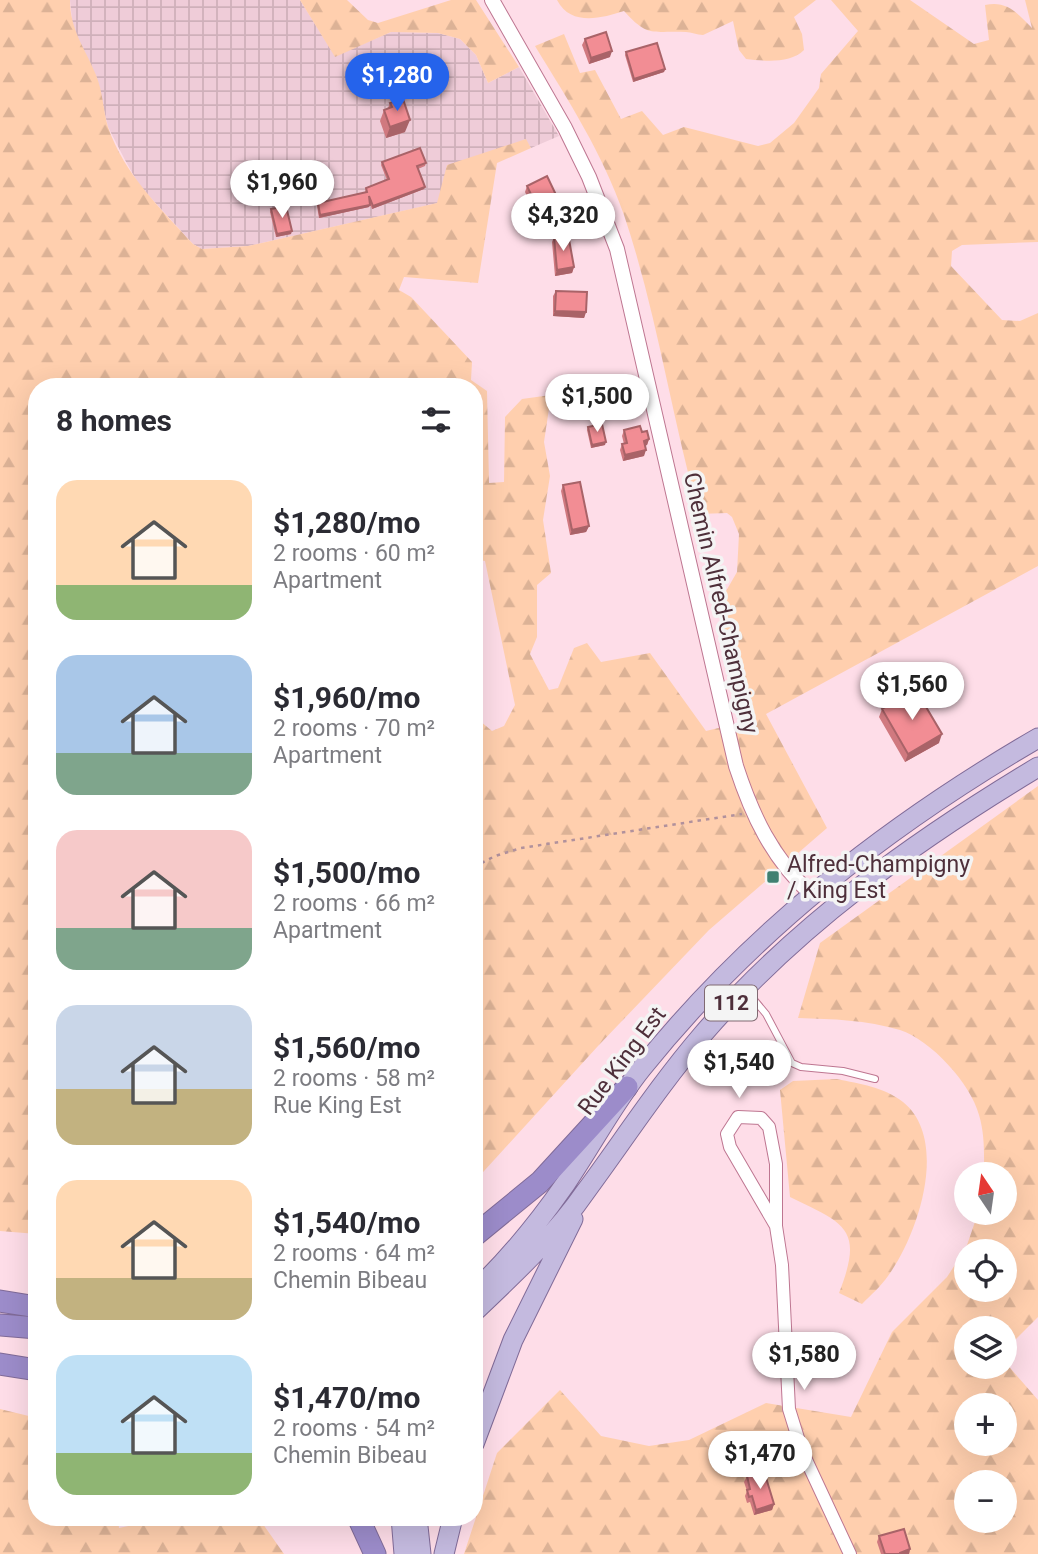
<!DOCTYPE html>
<html lang="en">
<head>
<meta charset="utf-8">
<style>
  :root { --surface:#fff; --page:#f2f2f3; --text:#2b2b33; --muted:#7c7c81; --accent:#2563eb }
  body { margin:0; font-family:Roboto,sans-serif; background:var(--page); color:var(--text); height:100vh; display:flex; flex-direction:column; font-size:26px; white-space:nowrap }
  * { box-sizing:border-box; margin:0 }
  p { font-size:23px; color:var(--muted) }
  .icon { flex:none; width:38px; height:38px; fill:none; stroke:currentColor; stroke-width:2; stroke-linecap:round; stroke-linejoin:round }
  .map { position:relative; flex:1; overflow:hidden }
  .sheet { position:absolute; left:28px; top:378px; width:455px; height:1148px; display:flex; flex-direction:column; background:var(--surface); border-radius:28px; box-shadow:0 7px 28px #0002 }
  .sheet>* { flex:none }
  .needle { width:46px; rotate:347deg }
  .tools { position:absolute; left:954px; top:1162px; display:grid; gap:14px }
  .tools a { display:grid; place-items:center; width:63px; height:63px; border-radius:50%; background:var(--surface); box-shadow:0 7px 28px #0002; font-size:35px }
  .price { position:absolute; translate:-50% -60px; padding:0 16px; border-radius:24px; background:#fff; color:#222; font-size:23px; line-height:46px; filter:drop-shadow(0 2px 4px #0008) }
  .price::after { content:''; position:absolute; left:50%; top:42px; width:21px; height:16px; margin-left:-10px; background:inherit; clip-path:polygon(0 0,100% 0,50% 100%) }
  .price.current { background:var(--accent); color:#fff }
  ul { padding:0; list-style:none }
  li { display:flex; align-items:center; gap:21px; height:175px; padding:0 28px }
  li span { display:grid; place-items:center; flex:none; width:196px; height:140px; border-radius:21px; color:#555 }
  li>.icon { margin-inline-start:auto }
  span .icon { width:84px; height:84px; fill:#fffc; stroke-width:1 }
  li b { font-size:30px }
  h2 { display:flex; justify-content:space-between; align-items:center; height:84px; padding:0 28px; font-size:30px }
  .map>svg:first-child { display:block }
</style>
</head>
<body>
<div class="map">
<svg width="1038" height="1554" viewBox="0 0 1038 1554">
  <defs>
    <pattern id="industrial-grid" width="8" height="8" patternUnits="userSpaceOnUse" patternTransform="scale(1.75)"><rect width="8" height="8" fill="#efccd8"/><path d="M0 4h8M4 0v8" fill="none" stroke="#cfb0ba"/></pattern>
    <pattern id="forest-firs" width="22" height="20" patternUnits="userSpaceOnUse" patternTransform="scale(1.75)"><rect width="22" height="20" fill="#ffcfae"/><path d="M5 1l3.5 6h-7zM16 11l3.5 6h-7z" fill="#dcb296"/></pattern>
  </defs>
  <rect width="100%" height="100%" fill="#fedde8"/>
  <path fill="url(#industrial-grid)" d="M 70,0 L 300,0 L 335,56 L 391,32 L 438,33 L 460,39 L 476,55 L 488,83 L 519,67 L 559,136 L 531,148 L 525,139 L 438,203 L 248,246 L 202,249 L 193,244 L 139,185 L 125,160 L 108,127 L 96,76 L 73,31 Z"/>
  <path fill="url(#forest-firs)" fill-rule="evenodd" d="M 0,0 L 70,0 C 70,30 85,48 96,75 C 103,92 103,110 108,127 C 124,174 161,209 193,244 L 202,249 L 248,246 L 437,203 L 447,165 L 526,139 L 531,148 L 497,163 L 478,283 L 404,277 L 399,290 L 411,297 L 472,362 L 471,380 L 487,391 L 489,483 L 504,482 L 505,417 L 522,399 L 551,395 L 544,442 L 550,476 L 543,520 L 551,573 L 537,585 L 537,637 L 530,654 L 549,690 L 558,688 L 574,648 L 587,643 L 601,662 L 650,653 L 706,731 L 747,721 L 718,605 L 737,572 L 739,534 L 732,517 L 727,513 L 699,514 C 671,415 657,313 624,215 C 603,154 568,100 535,46 L 564,34 L 580,73 L 595,70 L 621,119 L 642,111 L 663,135 L 684,127 L 758,146 L 770,143 L 794,123 L 819,88 L 821,74 L 858,31 L 831,0 L 910,0 L 974,44 L 989,40 L 985,5 C 1007,0 1017,13 1032,28 L 1025,0 L 1038,0 L 1038,242 L 962,245 L 952,251 L 951,266 L 1002,320 L 1020,321 L 1038,313 L 1038,566 L 766,714 L 827,828 L 709,930 L 598,1046 L 474,1182 L 474,716 L 492,731 L 504,726 L 515,705 L 485,561 L 474,559 L 474,387 L 37,387 L 37,1234 L 0,1231 Z
    M 300,0 L 347,0 L 368,20 L 378,23 L 451,0 L 476,0 L 519,67 L 488,83 L 476,55 L 460,39 L 438,33 L 391,32 L 335,57 Z
    M 557,0 L 816,0 L 794,17 L 802,34 L 804,50 C 790,64 765,61 746,59 L 739,50 L 733,21 L 703,35 C 697,35 691,32 686,32 C 653,30 649,39 624,11 C 602,18 571,27 557,0 Z
    M 1038,786 L 1038,1317 L 1005,1350 L 1004,1328 L 966,1328 L 966,1367 L 1004,1367 L 1005,1362 L 1038,1400 L 1038,1554 L 464,1554 L 497,1453 L 560,1390 L 601,1436 L 649,1446 L 689,1440 L 766,1403 L 851,1417 L 892,1332 L 947,1277 L 966,1248 L 978,1213 L 1004,1213 L 1004,1174 L 984,1174 C 984,1154 985,1135 979,1115 C 971,1084 931,1040 900,1030 C 866,1020 833,1019 798,1018 L 820,943 ZM 966,1251 L 1004,1251 L 1004,1290 L 966,1290 ZM 966,1405 L 1004,1405 L 1004,1444 L 966,1444 ZM 966,1482 L 1004,1482 L 1004,1521 L 966,1521 Z
    M 837,1079 C 860,1084 884,1087 903,1102 C 950,1140 918,1235 888,1276 C 881,1286 871,1295 862,1304 L 839,1293 C 864,1229 846,1224 790,1197 L 780,1090 L 793,1081 Z
    M 0,1409 L 37,1418 L 37,1517 L 118,1517 L 119,1528 L 170,1517 L 258,1517 L 284,1554 L 0,1554 Z"/>
  <g fill="none" stroke-linecap="round" stroke-linejoin="round">
    <g stroke="#be7691" stroke-width="8">
      <path id="service" d="M 746,990 L 766,1014 L 792,1063 L 801,1067 L 843,1071 L 875,1079"/>
    </g>
    <g stroke="#be7691" stroke-width="14">
      <path id="minor" d="M 776,1226 L 730,1147 L 727,1134 L 738,1117 L 761,1118 L 769,1127 L 776,1164 L 776,1226 L 782,1265 L 789,1409 L 802,1451 L 850,1554"/>
    </g>
    <g stroke="#be7691" stroke-width="16">
      <path id="tertiary" d="M 492,0 L 565,128 L 589,177 L 617,249 L 736,766 C 752,815 772,858 811,894"/>
    </g>
    <g stroke="#816b98" stroke-width="21">
      <path id="primary" d="M 474,1292 C 509,1259 539,1222 566,1183 C 592,1145 613,1104 642,1068 C 752,931 887,826 1038,738
        M 474,1312 C 514,1274 555,1236 586,1191 C 625,1138 660,1084 703,1034 C 798,924 915,841 1038,767
        M 474,1444 L 513,1340 L 573,1219
        M 401,1517 L 404,1554
        M 417,1517 L 421,1554
        M 444,1554 L 453,1517"/>
    </g>
    <g stroke="#816b98" stroke-width="23">
      <path id="motorway" d="M 474,1236 L 540,1182 L 627,1087
        M 0,1301 L 37,1307
        M 0,1325 L 37,1328
        M 0,1364 L 37,1370
        M 358,1517 L 375,1554"/>
    </g>
    <path stroke="#b1919c" stroke-width="2.5" stroke-dasharray="3.5 5" stroke-linecap="butt" d="M 474,867 L 495,856 L 521,848 L 742,814"/>
    <use href="#service" stroke="#fff" stroke-width="6"/>
    <use href="#minor" stroke="#fff" stroke-width="12"/>
    <use href="#tertiary" stroke="#fff" stroke-width="14"/>
    <use href="#primary" stroke="#c4badf" stroke-width="19"/>
    <use href="#motorway" stroke="#9c8cca" stroke-width="21"/>
  </g>
  <path fill="#d0797f" d="M 585,39 L 610,57 L 589,64 L 582,45 Z
    M 626,52 L 665,69 L 664,72 L 633,82 L 625,55 Z
    M 390,103 L 405,132 L 386,138 L 380,121 L 384,110 L 388,108 Z
    M 382,162 L 426,163 L 425,166 L 418,169 L 425,187 L 424,189 L 372,209 L 370,204 L 369,207 L 319,218 L 317,206 L 318,203 L 365,193 L 366,188 L 387,180 L 381,165 Z
    M 527,186 L 558,199 L 556,205 L 536,215 L 525,192 Z
    M 271,209 L 291,234 L 276,237 L 270,212 Z
    M 554,237 L 574,267 L 572,273 L 555,276 L 552,242 Z
    M 556,291 L 586,312 L 584,318 L 553,316 L 553,296 Z
    M 588,427 L 605,445 L 591,448 L 587,430 Z
    M 624,430 L 642,432 L 649,439 L 647,445 L 645,446 L 644,456 L 623,461 L 620,450 L 622,444 L 624,444 L 622,436 Z
    M 563,485 L 589,526 L 586,532 L 570,535 L 561,491 Z
    M 882,709 L 939,743 L 905,762 L 879,717 Z
    M 747,1476 L 774,1504 L 772,1510 L 754,1515 L 750,1502 L 747,1503 L 745,1496 L 747,1491 L 744,1482 Z
    M 879,1536 L 910,1549 L 909,1554 L 881,1554 L 877,1542 Z"/>
  <path fill="#a96368" d="M 612,51 L 610,57 L 589,64 L 591,58 Z
    M 665,69 L 664,72 L 633,82 L 634,79 Z
    M 410,120 L 405,132 L 386,138 L 390,127 Z
    M 425,187 L 424,189 L 372,209 L 373,206 Z
    M 558,199 L 556,205 L 536,215 L 538,209 Z
    M 370,205 L 369,207 L 319,218 L 320,215 Z
    M 292,231 L 291,234 L 276,237 L 277,234 Z
    M 574,267 L 572,273 L 555,276 L 557,270 Z
    M 555,311 L 586,312 L 584,318 L 553,316 Z
    M 649,439 L 647,445 L 641,446 L 644,441 Z
    M 606,442 L 605,445 L 591,448 L 592,445 Z
    M 646,450 L 644,456 L 623,461 L 625,455 Z
    M 589,526 L 586,532 L 570,535 L 572,530 Z
    M 479,662 L 477,668 L 474,668 L 474,663 Z
    M 942,734 L 939,743 L 905,762 L 908,754 Z
    M 774,1504 L 772,1510 L 754,1515 L 756,1510 Z
    M 910,1549 L 909,1554 L 899,1554 L 900,1553 Z"/>
  <path fill="#f28d94" stroke="#a96368" stroke-width="2" d="M 606,32 L 612,51 L 591,58 L 585,39 Z
    M 657,43 L 665,69 L 634,79 L 626,52 Z
    M 403,99 L 410,120 L 390,127 L 384,110 L 392,107 L 390,103 Z
    M 420,148 L 426,163 L 417,166 L 425,187 L 373,206 L 369,196 L 370,205 L 320,215 L 318,203 L 367,192 L 366,188 L 389,179 L 382,162 Z
    M 547,176 L 558,199 L 538,209 L 527,186 Z
    M 286,206 L 292,231 L 277,234 L 271,209 Z
    M 568,234 L 574,267 L 557,270 L 554,237 Z
    M 556,291 L 587,292 L 586,312 L 555,311 Z
    M 602,424 L 606,442 L 592,445 L 588,427 Z
    M 640,426 L 642,432 L 647,431 L 649,439 L 644,441 L 646,450 L 625,455 L 622,444 L 627,443 L 624,430 Z
    M 580,482 L 589,526 L 572,530 L 563,485 Z
    M 474,638 L 475,638 L 479,662 L 474,663 Z
    M 916,690 L 942,734 L 908,754 L 882,709 Z
    M 764,1471 L 774,1504 L 756,1510 L 752,1496 L 749,1497 L 747,1490 L 750,1489 L 747,1476 Z
    M 904,1529 L 910,1549 L 900,1553 L 900,1554 L 885,1554 L 879,1536 Z"/>
  <rect fill="#3f8071" stroke="#f4f4f4" stroke-width="2.5" x="766" y="870" width="14" height="14" rx="3.5"/>
  <g text-anchor="middle" dominant-baseline="central" stroke-width="7" stroke-linejoin="round" paint-order="stroke">
    <rect fill="#f4f4f4" stroke="#806a72" stroke-width="2" x="705" y="985.5" width="52" height="35" rx="5"/>
    <g font-size="21" font-weight="bold" fill="#4e2f3a">
      <text x="731" y="1003">112</text>
    </g>
    <g font-size="23" fill="#4e2f3a" stroke="#f4f4f4">
      <text transform="translate(721 603) rotate(77)">Chemin Alfred-Champigny</text>
      <text transform="translate(622 1061) rotate(-53)">Rue King Est</text>
    </g>
    <g font-size="23" fill="#4e2f3a" stroke="#f4f4f4" text-anchor="start">
      <text x="787" y="864">Alfred-Champigny<tspan x="787" dy="26">/ King Est</tspan></text>
    </g>
  </g>
</svg>
<div class="tools">
<a><svg class="needle" viewBox="-14 -14 28 28"><path d="M0-13l5 13h-10z" fill="#e53935"/><path d="M0 13l5-13h-10z" fill="#7c7c81"/></svg></a>
<a><svg class="icon" aria-label="locate" viewBox="0 0 24 24"><circle cx="12" cy="12" r="6"/><path d="M12 2v4M12 18v4M2 12h4M18 12h4"/></svg></a>
<a><svg class="icon" aria-label="layers" viewBox="0 0 24 24"><path d="M12 4l9 5-9 5-9-5zM3 14l9 5 9-5"/></svg></a>
<a>+</a>
<a>−</a>
</div>
<b class="price current" style="left:397px;top:113px">$1,280</b>
<b class="price" style="left:282px;top:220px">$1,960</b>
<b class="price" style="left:563px;top:253px">$4,320</b>
<b class="price" style="left:597px;top:434px">$1,500</b>
<b class="price" style="left:912px;top:722px">$1,560</b>
<b class="price" style="left:739px;top:1100px">$1,540</b>
<b class="price" style="left:804px;top:1392px">$1,580</b>
<b class="price" style="left:760px;top:1491px">$1,470</b>
<section class="sheet">
<h2>8 homes<svg class="icon" aria-label="filters" viewBox="0 0 24 24"><path d="M4 7h16M4 17h16"/><circle cx="9" cy="7" r="2"/><circle cx="15" cy="17" r="2"/></svg></h2>
<ul>
<li><span style="background:linear-gradient(#ffd9b3 75%,#8fb573 0)"><svg class="icon" aria-label="home" viewBox="0 0 24 24"><path d="M3 11l9-7 9 7M6 9v11h12V9"/></svg></span><div><b>$1,280/mo</b><p>2 rooms · 60 m²</p><p>Apartment</p></div></li>
<li><span style="background:linear-gradient(#a9c7e8 70%,#7fa58c 0)"><svg class="icon" aria-label="home" viewBox="0 0 24 24"><path d="M3 11l9-7 9 7M6 9v11h12V9"/></svg></span><div><b>$1,960/mo</b><p>2 rooms · 70 m²</p><p>Apartment</p></div></li>
<li><span style="background:linear-gradient(#f6c9c9 70%,#7fa58c 0)"><svg class="icon" aria-label="home" viewBox="0 0 24 24"><path d="M3 11l9-7 9 7M6 9v11h12V9"/></svg></span><div><b>$1,500/mo</b><p>2 rooms · 66 m²</p><p>Apartment</p></div></li>
<li><span style="background:linear-gradient(#c9d6e8 60%,#c2b280 0)"><svg class="icon" aria-label="home" viewBox="0 0 24 24"><path d="M3 11l9-7 9 7M6 9v11h12V9"/></svg></span><div><b>$1,560/mo</b><p>2 rooms · 58 m²</p><p>Rue King Est</p></div></li>
<li><span style="background:linear-gradient(#ffd9b3 70%,#c2b280 0)"><svg class="icon" aria-label="home" viewBox="0 0 24 24"><path d="M3 11l9-7 9 7M6 9v11h12V9"/></svg></span><div><b>$1,540/mo</b><p>2 rooms · 64 m²</p><p>Chemin Bibeau</p></div></li>
<li><span style="background:linear-gradient(#bfe0f5 70%,#8fb573 0)"><svg class="icon" aria-label="home" viewBox="0 0 24 24"><path d="M3 11l9-7 9 7M6 9v11h12V9"/></svg></span><div><b>$1,470/mo</b><p>2 rooms · 54 m²</p><p>Chemin Bibeau</p></div></li>
</ul>
</section>
</div>
</body>
</html>
